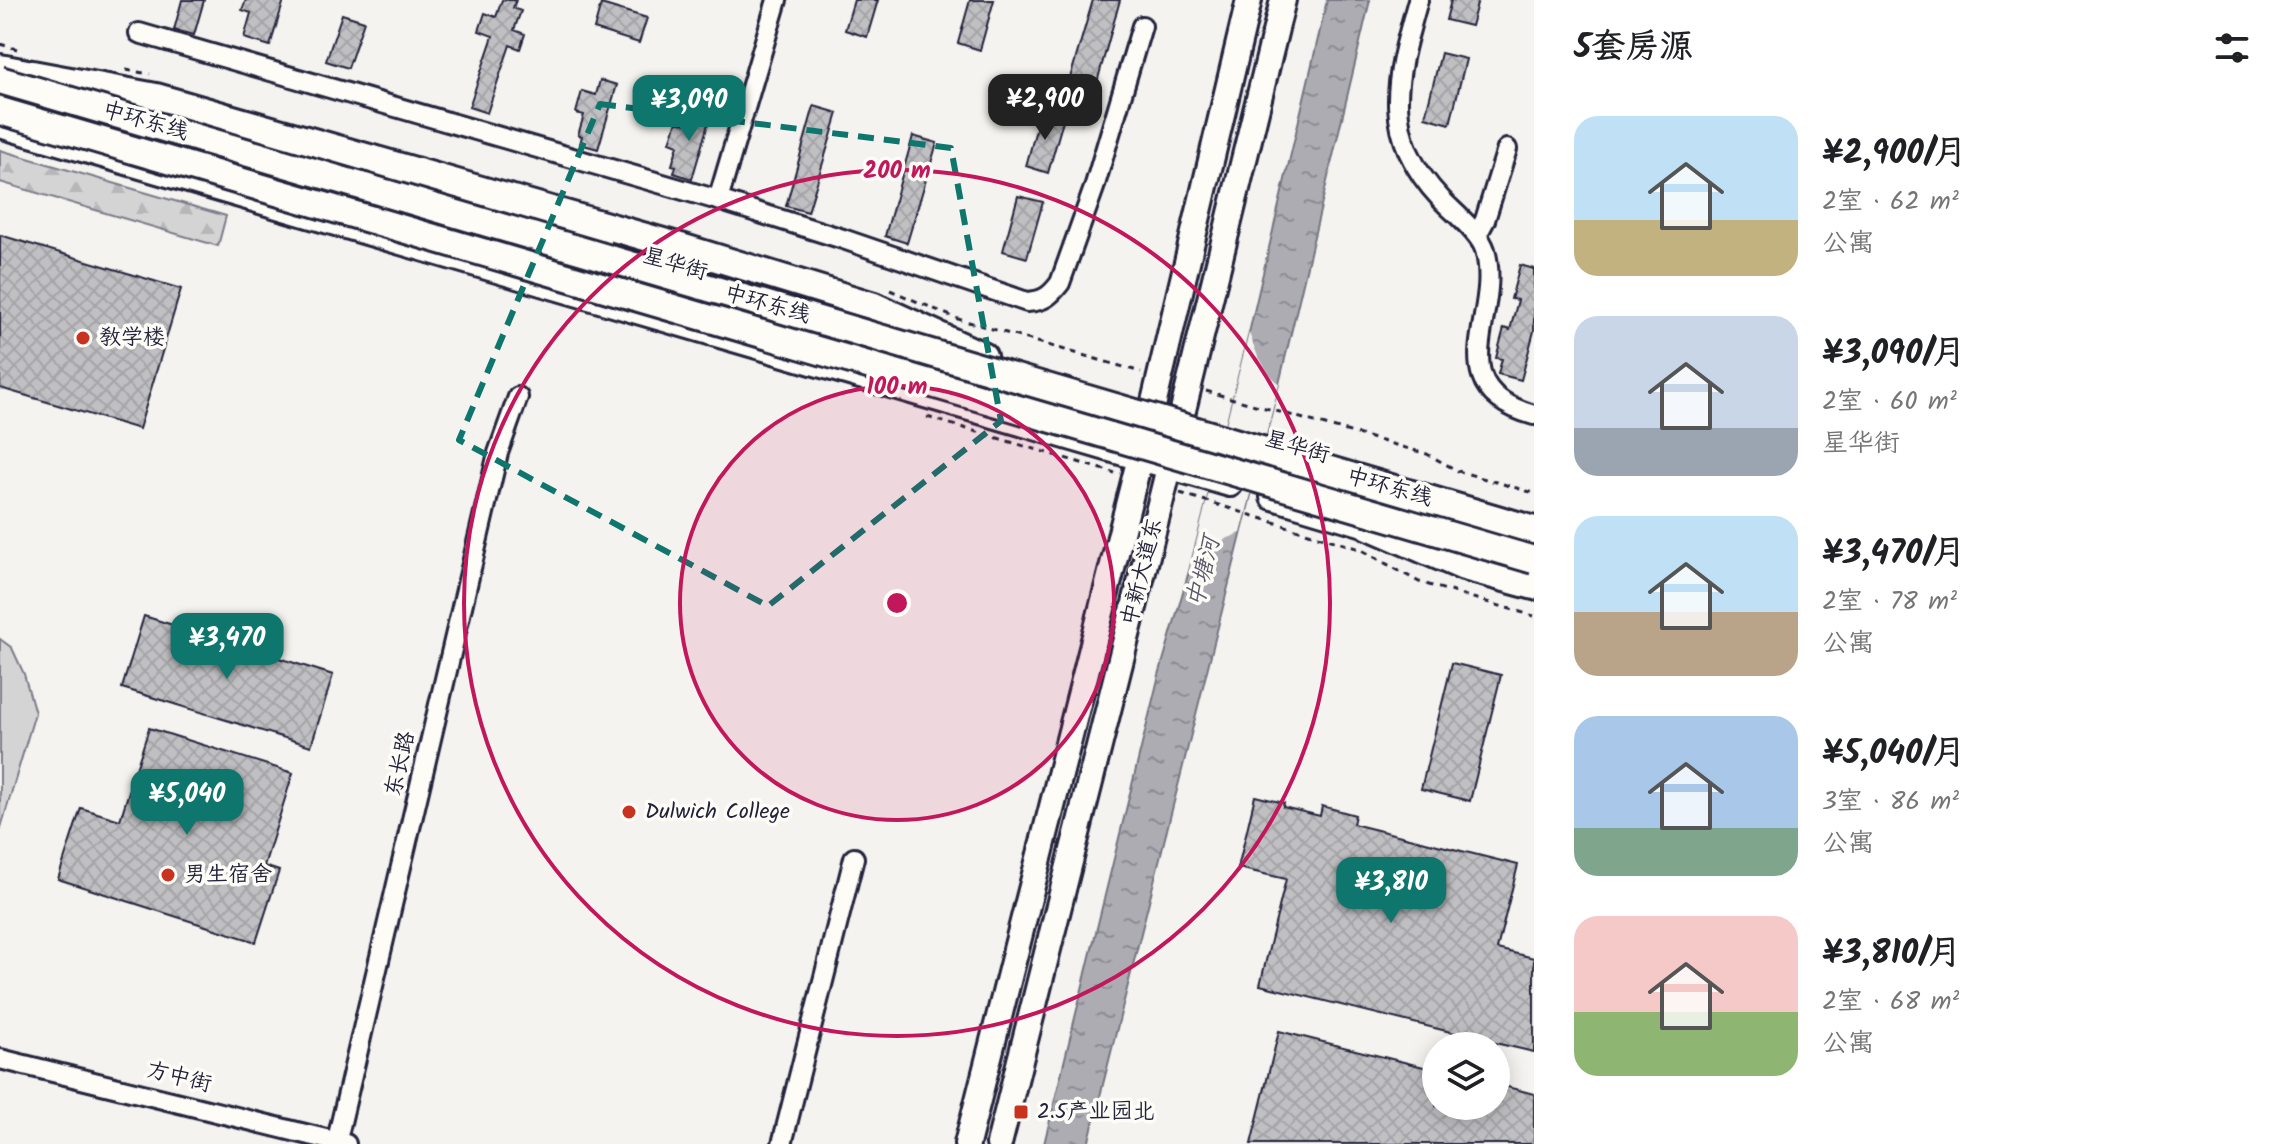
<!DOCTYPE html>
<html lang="zh">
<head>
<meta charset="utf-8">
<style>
  :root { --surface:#fff; --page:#f6f6f6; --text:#202124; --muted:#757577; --accent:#0f766e }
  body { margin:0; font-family:Kalam,"LXGW WenKai TC",sans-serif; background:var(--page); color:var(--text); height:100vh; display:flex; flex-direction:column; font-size:30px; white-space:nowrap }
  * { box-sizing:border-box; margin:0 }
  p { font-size:26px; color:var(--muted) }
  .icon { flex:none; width:44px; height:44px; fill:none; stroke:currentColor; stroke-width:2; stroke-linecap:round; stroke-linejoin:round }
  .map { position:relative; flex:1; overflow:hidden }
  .drawer { display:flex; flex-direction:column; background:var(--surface); width:760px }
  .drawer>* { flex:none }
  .buttons { position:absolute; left:1422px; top:1032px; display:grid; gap:16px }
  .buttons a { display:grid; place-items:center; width:88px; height:88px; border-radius:50%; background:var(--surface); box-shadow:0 4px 20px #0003; font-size:40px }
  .price { position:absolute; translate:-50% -68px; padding:0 18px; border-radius:16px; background:var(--accent); color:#fff; font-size:26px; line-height:52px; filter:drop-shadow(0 2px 4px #0008) }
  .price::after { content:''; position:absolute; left:50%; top:48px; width:24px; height:18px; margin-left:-12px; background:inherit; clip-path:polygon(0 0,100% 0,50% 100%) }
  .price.current { background:#222; color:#fff }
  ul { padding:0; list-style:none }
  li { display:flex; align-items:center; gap:24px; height:200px; padding:0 40px }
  li span { display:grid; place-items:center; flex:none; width:224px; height:160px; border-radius:24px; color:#555 }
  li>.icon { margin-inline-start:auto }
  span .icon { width:96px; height:96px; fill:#fffc; stroke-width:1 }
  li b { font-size:34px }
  h2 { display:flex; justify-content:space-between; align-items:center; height:96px; padding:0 40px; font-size:34px }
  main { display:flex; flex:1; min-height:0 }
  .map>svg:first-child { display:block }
</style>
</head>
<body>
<main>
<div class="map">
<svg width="1534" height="1144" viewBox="0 0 1534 1144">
  <defs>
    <pattern id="forest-firs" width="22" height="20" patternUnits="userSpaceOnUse" patternTransform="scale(2)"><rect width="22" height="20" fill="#d5d4d5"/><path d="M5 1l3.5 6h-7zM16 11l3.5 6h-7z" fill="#b7b6b8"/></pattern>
    <pattern id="water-ripples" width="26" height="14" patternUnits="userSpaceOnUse" patternTransform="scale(2)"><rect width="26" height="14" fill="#acacb2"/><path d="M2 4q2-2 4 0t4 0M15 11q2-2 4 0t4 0" fill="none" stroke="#8c8c92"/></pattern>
    <pattern id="building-cross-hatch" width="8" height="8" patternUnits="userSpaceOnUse" patternTransform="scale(2)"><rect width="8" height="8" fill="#c0bfc2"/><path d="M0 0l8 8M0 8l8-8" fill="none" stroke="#a5a4a8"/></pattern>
  </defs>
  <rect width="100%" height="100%" fill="#f4f3ef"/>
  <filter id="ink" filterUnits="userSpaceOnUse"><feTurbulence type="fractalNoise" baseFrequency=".0125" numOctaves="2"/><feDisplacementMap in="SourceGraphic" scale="16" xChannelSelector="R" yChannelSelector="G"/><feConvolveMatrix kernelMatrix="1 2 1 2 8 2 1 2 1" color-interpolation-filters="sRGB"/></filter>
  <g filter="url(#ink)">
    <path fill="#d5d4d5" stroke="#7c7b88" stroke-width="2" d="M 0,639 L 12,648 L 24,674 L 35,713 L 0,831 Z"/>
    <path fill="url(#forest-firs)" stroke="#7c7b88" stroke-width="2" d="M 0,150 L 226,216 L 218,246 L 0,182 Z"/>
    <path fill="url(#water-ripples)" stroke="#757582" stroke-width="2" d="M 1327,0 L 1370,0 L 1279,384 L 1088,1144 L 1044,1144 L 1159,675 L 1189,571 L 1249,333 Z"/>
    <path fill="#f4f3ef" d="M 1249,333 L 1257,354 L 1268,373 L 1279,384 L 1241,533 L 1226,539 L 1205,554 L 1189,571 Z"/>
    <path fill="url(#building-cross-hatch)" stroke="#22223b" stroke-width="2" d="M 182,0 L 204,0 L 194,35 L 174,30 Z
      M 246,0 L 284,0 L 270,46 L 244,38 L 251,13 L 242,10 Z
      M 502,0 L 516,0 L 513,8 L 521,11 L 514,30 L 525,34 L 520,49 L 510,45 L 487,113 L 469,107 L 493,36 L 479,31 L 485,13 L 496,17 Z
      M 854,0 L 878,0 L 867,37 L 845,30 Z
      M 970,0 L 994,0 L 980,50 L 958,43 Z
      M 1093,0 L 1120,0 L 1096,86 L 1070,78 Z
      M 1451,0 L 1478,0 L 1471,26 L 1446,20 Z
      M 601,4 L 647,18 L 639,43 L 594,29 Z
      M 342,14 L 364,21 L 348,68 L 326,61 Z
      M 1441,53 L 1466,59 L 1450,124 L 1425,117 Z
      M 600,80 L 617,85 L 598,149 L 580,144 L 582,136 L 578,135 L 584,115 L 576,113 L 582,91 L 596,95 Z
      M 814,106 L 838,113 L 808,212 L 786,206 Z
      M 695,109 L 711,114 L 692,179 L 674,173 L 676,166 L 672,165 L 678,145 L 670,142 L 677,121 L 690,125 Z
      M 1041,111 L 1064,117 L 1048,173 L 1026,166 Z
      M 913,136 L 937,143 L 907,243 L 885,236 Z
      M 1018,196 L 1043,202 L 1027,258 L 1003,251 Z
      M 0,235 L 181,289 L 139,429 L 0,388 Z
      M 1520,265 L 1534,269 L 1534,331 L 1521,380 L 1498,374 L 1502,359 L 1496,358 L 1504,328 L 1510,330 L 1518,300 L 1511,299 Z
      M 144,616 L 333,675 L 311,746 L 122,688 Z
      M 1452,663 L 1501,675 L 1470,801 L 1421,789 Z
      M 149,728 L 293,773 L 264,866 L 279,871 L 256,942 L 58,879 L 81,808 L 120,820 Z
      M 1255,796 L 1284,803 L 1283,807 L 1320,816 L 1322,806 L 1355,815 L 1353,824 L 1518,865 L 1497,949 L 1534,958 L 1534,1052 L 1495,1043 L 1494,1046 L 1473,1046 L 1475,1038 L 1260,985 L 1286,879 L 1238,868 Z
      M 1279,1031 L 1436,1070 L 1436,1106 L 1496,1106 L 1496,1084 L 1534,1094 L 1534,1144 L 1251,1144 Z"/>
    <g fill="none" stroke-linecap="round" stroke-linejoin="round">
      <g stroke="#22223b" stroke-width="24">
        <path id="minor" d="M 1418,0 C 1396,79 1379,133 1441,199 C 1454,213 1480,233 1485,250 C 1504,315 1435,387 1534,415
          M 139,33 L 718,200 L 843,239 L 1027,302 C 1044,301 1050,296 1060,283 L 1094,188 L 1142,26
          M 718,200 L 777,0
          M 1477,235 L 1485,220 L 1507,149
          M 0,1059 L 346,1144
          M 336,1144 L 498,453 L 518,397
          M 782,1144 L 854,858"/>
      </g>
      <g stroke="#22223b" stroke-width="30">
        <path id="major" d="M 117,100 L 599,242
          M 0,125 L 1230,484
          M 1273,497 L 1387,531
          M 967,1144 L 1153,406 L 1249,0
          M 999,1144 L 1164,488 L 1283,0"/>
      </g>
      <g stroke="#22223b" stroke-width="32">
        <path id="highway" d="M 0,68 L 156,97 L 684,248 L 874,306 L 983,356
          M 1369,526 L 1464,567 L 1534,586"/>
      </g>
      <path stroke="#22223b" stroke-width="3" stroke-dasharray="6 6" stroke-linecap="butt" d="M 0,44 L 17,49
        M 126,70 L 150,74
        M 890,290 L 958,319 L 1141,372
        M 1206,391 L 1427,454 L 1458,471 L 1534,493
        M 927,417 L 1115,473
        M 1180,493 L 1360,549 L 1419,582 L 1534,616"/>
      <use href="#minor" stroke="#fdfcf7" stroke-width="18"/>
      <use href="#major" stroke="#fdfcf7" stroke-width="24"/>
      <use href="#highway" stroke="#fdfcf7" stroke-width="26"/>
      <g stroke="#22223b" stroke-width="32" stroke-linecap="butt">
        <path id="highway-bridge" d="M 0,80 L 1534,530
          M 0,111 L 1534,560"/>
      </g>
      <use href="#highway-bridge" stroke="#fdfcf7" stroke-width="26"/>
    </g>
  </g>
  <path fill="none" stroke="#0f766e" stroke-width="6" stroke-dasharray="16 10" stroke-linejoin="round" d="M 600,104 L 951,148 L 1001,421 L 768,606 L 459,440 Z"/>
  <circle cx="897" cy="603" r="217" fill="#c2185b" fill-opacity=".12"/>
  <g fill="none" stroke="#c2185b" stroke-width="4">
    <circle cx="897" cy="603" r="217"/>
    <circle cx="897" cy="603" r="433"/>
  </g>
  <g fill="#c8321e" stroke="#fdfcf7" stroke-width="3">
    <circle cx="83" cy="338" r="8"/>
    <circle cx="629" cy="812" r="8"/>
    <circle cx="168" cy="875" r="8"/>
    <rect x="1013" y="1104" width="16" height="16" rx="4"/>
  </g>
  <g text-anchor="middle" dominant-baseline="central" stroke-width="7" stroke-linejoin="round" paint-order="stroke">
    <g font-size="22" fill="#22223b" stroke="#fdfcf7">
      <text transform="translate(145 122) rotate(16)">中环东线</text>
      <text transform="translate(675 265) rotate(16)">星华街</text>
      <text transform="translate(767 305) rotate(16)">中环东线</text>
      <text transform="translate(1297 448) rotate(16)">星华街</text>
      <text transform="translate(1389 488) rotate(16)">中环东线</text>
      <text transform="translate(1143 572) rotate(-76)">中新大道东</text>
      <text transform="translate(401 764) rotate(-77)">东长路</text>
      <text transform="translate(179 1078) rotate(14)">方中街</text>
    </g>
    <g font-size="22" fill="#22223b" stroke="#fdfcf7" text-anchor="start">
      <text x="99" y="338">教学楼</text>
      <text x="645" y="812">Dulwich College</text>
      <text x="184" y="875">男生宿舍</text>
      <text x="1037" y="1112">2.5产业园北</text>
    </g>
    <g font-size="24" font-style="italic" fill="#59596b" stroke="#fdfcf7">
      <text transform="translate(1204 572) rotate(-76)">中塘河</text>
    </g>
  </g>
  <circle cx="897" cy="603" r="12" fill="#c2185b" stroke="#fdfcf7" stroke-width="4"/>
  <g font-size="24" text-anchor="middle" font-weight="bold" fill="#c2185b" stroke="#fdfcf7" stroke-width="7" stroke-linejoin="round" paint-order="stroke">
    <text x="897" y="178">200 m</text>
    <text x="897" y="394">100 m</text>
  </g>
</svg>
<div class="buttons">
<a><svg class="icon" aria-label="layers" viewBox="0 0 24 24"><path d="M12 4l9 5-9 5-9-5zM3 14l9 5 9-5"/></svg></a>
</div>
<b class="price current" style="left:1045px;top:142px">¥2,900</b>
<b class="price" style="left:689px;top:143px">¥3,090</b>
<b class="price" style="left:227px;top:681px">¥3,470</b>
<b class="price" style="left:187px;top:837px">¥5,040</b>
<b class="price" style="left:1391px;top:925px">¥3,810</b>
</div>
<section class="drawer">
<h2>5套房源<svg class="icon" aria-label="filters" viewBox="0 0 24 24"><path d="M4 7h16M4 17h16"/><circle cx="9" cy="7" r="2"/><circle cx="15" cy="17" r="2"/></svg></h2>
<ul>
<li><span style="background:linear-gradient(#bfe0f5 65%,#c2b280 0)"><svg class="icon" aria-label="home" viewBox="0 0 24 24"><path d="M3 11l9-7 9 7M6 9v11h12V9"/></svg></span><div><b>¥2,900/月</b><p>2室 · 62 m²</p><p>公寓</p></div></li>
<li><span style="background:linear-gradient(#c9d6e8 70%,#9aa5b1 0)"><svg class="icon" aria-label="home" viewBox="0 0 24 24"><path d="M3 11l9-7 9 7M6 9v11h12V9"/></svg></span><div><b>¥3,090/月</b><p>2室 · 60 m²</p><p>星华街</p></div></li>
<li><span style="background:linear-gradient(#bfe0f5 60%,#b9a48a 0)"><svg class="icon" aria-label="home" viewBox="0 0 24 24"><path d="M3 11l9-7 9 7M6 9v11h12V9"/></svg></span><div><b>¥3,470/月</b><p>2室 · 78 m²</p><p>公寓</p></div></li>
<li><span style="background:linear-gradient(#a9c7e8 70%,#7fa58c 0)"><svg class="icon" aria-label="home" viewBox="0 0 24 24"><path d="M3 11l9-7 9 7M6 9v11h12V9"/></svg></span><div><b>¥5,040/月</b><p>3室 · 86 m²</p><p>公寓</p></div></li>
<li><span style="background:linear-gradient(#f6c9c9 60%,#8fb573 0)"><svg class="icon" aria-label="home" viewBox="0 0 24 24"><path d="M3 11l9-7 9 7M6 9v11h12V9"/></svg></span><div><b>¥3,810/月</b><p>2室 · 68 m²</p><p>公寓</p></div></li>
</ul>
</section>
</main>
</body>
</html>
